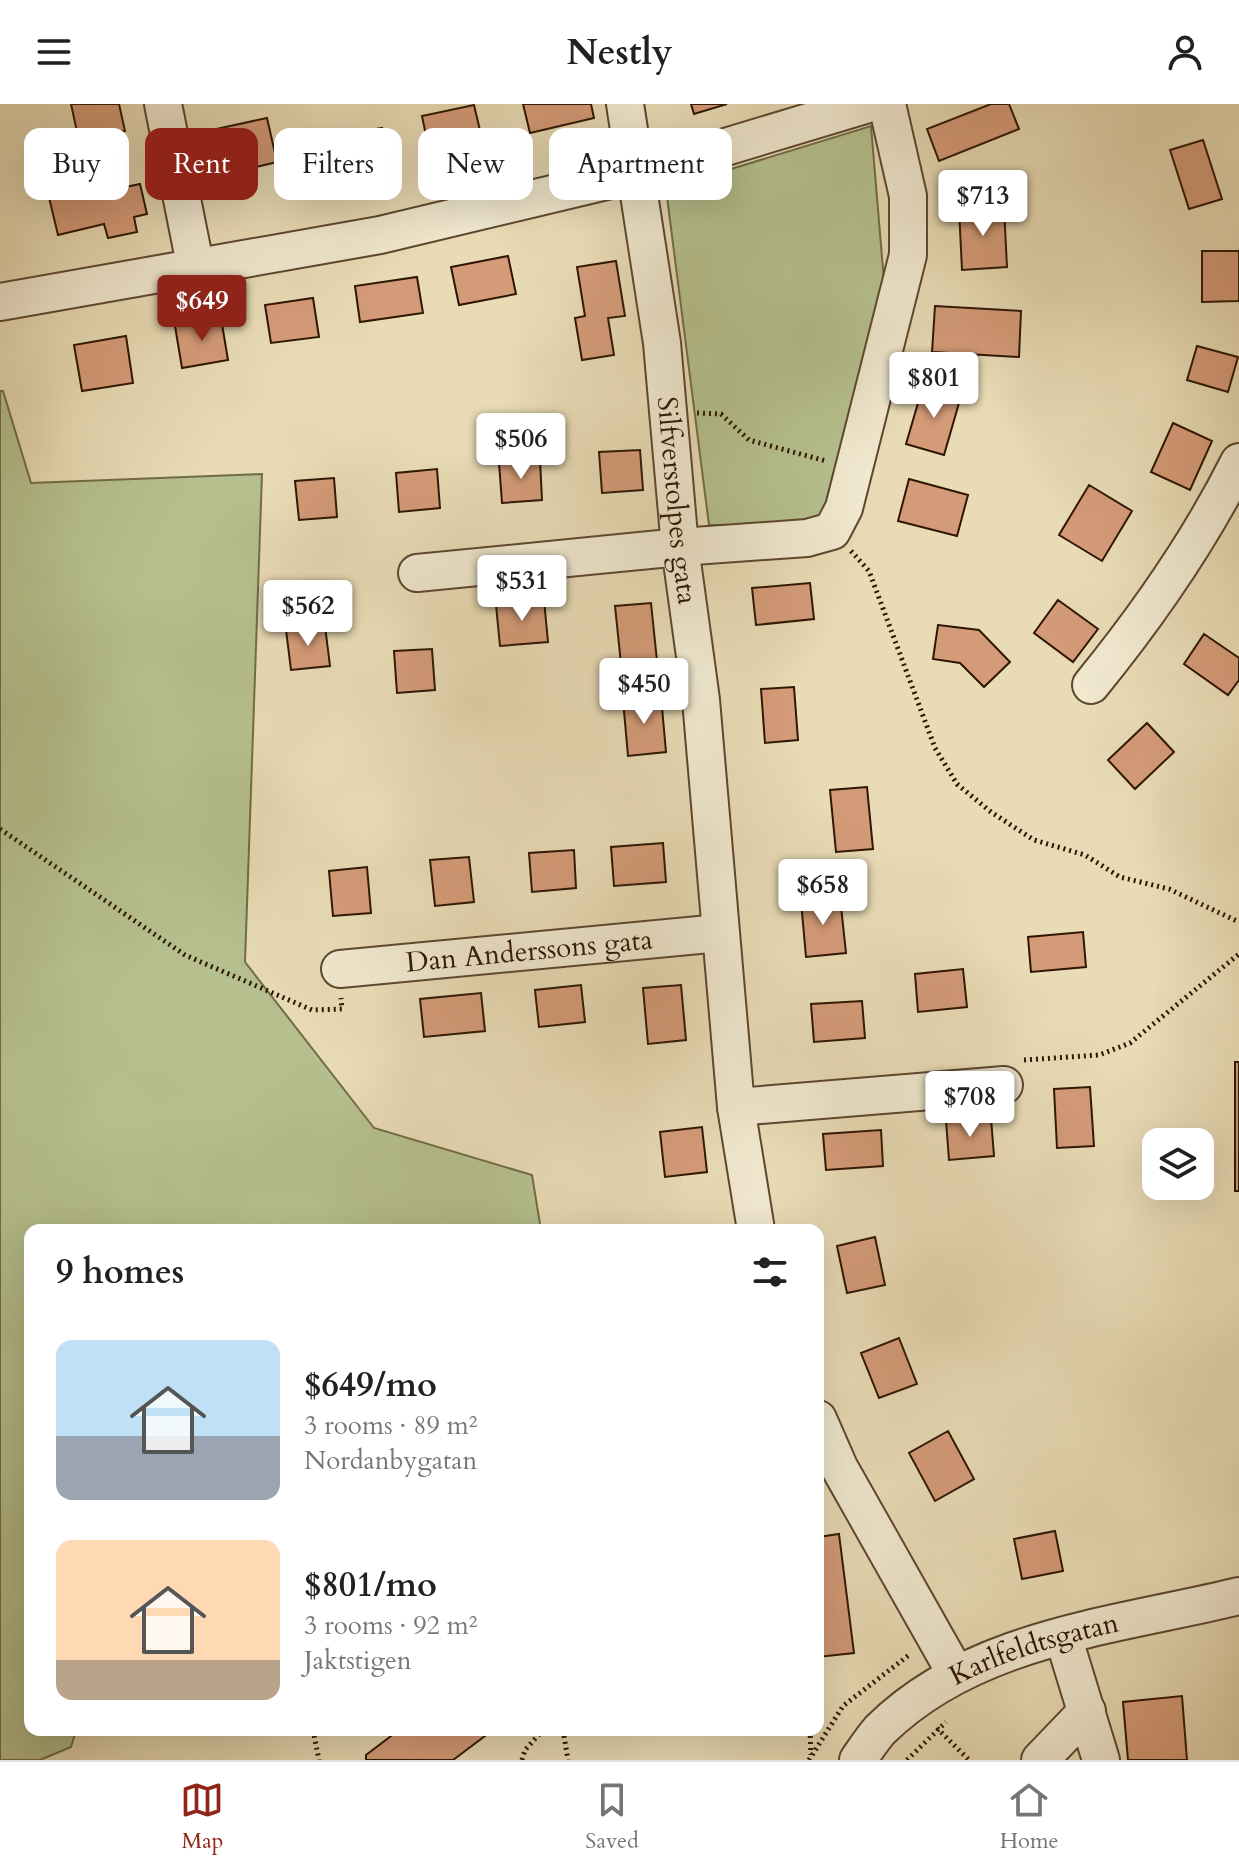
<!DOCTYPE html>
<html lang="en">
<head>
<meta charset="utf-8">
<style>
  :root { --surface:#fff; --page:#f2f2f2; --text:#202124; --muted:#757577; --line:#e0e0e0; --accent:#8f2418 }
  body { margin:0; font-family:Cardo,serif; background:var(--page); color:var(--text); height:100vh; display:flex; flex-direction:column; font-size:30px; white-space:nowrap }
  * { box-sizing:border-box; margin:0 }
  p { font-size:26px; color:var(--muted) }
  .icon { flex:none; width:44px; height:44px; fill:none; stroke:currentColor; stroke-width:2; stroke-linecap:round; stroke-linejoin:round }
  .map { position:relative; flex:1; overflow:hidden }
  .side { position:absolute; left:24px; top:1120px; width:800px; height:512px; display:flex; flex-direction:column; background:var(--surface); border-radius:16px; box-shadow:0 8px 32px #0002 }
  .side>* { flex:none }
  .hud { position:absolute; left:24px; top:24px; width:800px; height:72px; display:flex; gap:16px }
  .controls { position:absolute; left:1142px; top:1024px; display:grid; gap:16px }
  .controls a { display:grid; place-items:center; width:72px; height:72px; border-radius:16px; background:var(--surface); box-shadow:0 8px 32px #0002; font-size:40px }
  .price { position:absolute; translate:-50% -68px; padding:0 18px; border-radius:8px; background:#fff; color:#222; font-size:26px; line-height:52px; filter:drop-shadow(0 2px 4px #0008) }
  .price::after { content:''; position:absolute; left:50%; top:48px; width:24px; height:18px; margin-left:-12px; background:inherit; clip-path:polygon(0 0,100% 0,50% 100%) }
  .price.active { background:var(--accent); color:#fff }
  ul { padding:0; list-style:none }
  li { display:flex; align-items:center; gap:24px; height:200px; padding:0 32px }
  li span { display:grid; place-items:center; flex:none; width:224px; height:160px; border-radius:16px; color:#555 }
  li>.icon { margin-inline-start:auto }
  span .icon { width:96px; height:96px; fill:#fffc; stroke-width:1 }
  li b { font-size:34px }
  h2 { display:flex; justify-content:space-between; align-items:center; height:96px; padding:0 32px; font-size:34px }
  .pill { padding:0 28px; border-radius:16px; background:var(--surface); box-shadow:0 8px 32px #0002; font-size:28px; line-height:72px }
  .pill.active { background:var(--accent); color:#fff }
  header { display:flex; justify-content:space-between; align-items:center; height:104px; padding:0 32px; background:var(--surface); font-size:36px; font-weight:700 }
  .tabs { display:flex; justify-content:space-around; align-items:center; height:112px; border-top:2px solid var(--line); background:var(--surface); font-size:22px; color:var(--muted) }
  .tabs a { display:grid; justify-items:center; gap:4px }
  .tabs .active { color:var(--accent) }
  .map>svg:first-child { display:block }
</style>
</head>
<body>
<header><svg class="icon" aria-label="menu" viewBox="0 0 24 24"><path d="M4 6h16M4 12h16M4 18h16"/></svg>Nestly<svg class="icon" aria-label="person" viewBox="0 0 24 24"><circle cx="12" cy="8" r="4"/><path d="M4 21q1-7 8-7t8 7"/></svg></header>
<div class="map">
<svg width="1239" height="1656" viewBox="0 0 1239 1656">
  <rect width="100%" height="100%" fill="#e8dbb5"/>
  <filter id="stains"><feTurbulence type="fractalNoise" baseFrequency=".0025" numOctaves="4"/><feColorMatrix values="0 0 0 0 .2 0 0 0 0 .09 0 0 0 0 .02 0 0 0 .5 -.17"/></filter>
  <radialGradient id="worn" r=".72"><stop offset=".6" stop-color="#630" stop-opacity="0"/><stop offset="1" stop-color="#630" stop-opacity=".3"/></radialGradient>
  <path fill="#b5c08e" stroke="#726b49" stroke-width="2" d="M 871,22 L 884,177 L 820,421 L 709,421 L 666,85 Z
    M 0,287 L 3,287 L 31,379 L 262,370 L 245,858 L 374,1024 L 532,1071 L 541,1126 L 30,1126 L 30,1626 L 76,1626 L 71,1643 L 40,1656 L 0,1656 Z"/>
  <path fill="#d49b78" stroke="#2f1604" stroke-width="2" d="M 71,0 L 119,0 L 125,27 L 79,37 Z
    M 523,0 L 591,0 L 594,14 L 530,29 Z
    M 691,0 L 727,0 L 694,10 Z
    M 991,0 L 1009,0 L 1019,25 L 939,57 L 927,25 Z
    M 474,1 L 483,39 L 430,51 L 422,12 Z
    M 267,14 L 277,58 L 209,74 L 198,29 Z
    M 382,24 L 393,85 L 353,92 L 342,31 Z
    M 1203,36 L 1222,95 L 1189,105 L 1170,46 Z
    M 98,73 L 102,88 L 140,80 L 147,110 L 134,113 L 137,128 L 108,134 L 104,120 L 58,131 L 47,85 Z
    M 1004,103 L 1007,163 L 962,166 L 959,105 Z
    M 1202,147 L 1239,147 L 1239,197 L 1202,198 Z
    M 508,152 L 516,190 L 459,201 L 451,163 Z
    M 616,157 L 625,212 L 608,214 L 614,251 L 582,256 L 575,214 L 585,212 L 577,163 Z
    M 417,173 L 423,209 L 360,218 L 355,182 Z
    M 313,194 L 319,233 L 271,239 L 265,201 Z
    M 935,202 L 1021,207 L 1019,253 L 932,248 Z
    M 221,214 L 228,256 L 182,264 L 175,222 Z
    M 126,232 L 133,279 L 82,287 L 74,241 Z
    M 1197,242 L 1238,253 L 1228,288 L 1187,276 Z
    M 923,282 L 961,292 L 944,351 L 906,340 Z
    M 1173,319 L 1212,337 L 1190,386 L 1151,368 Z
    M 640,346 L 643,386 L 602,389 L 599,348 Z
    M 540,356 L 542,396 L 502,399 L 499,359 Z
    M 437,365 L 440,404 L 399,408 L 396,369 Z
    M 334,374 L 337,413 L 299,416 L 295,377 Z
    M 909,375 L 968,391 L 957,432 L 898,417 Z
    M 1089,381 L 1132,407 L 1102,457 L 1059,431 Z
    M 810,479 L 814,515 L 756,521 L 752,484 Z
    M 544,496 L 548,538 L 500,542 L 496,501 Z
    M 1058,496 L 1098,525 L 1073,558 L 1034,529 Z
    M 651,499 L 657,557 L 621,560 L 615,502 Z
    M 938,521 L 979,526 L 1010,558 L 984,583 L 960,559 L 933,555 Z
    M 325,522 L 330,562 L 291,566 L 286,526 Z
    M 1204,530 L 1239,554 L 1239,576 L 1228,591 L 1184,560 Z
    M 432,545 L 435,586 L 397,589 L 394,547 Z
    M 794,583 L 798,636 L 765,639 L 761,585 Z
    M 661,592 L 666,648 L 628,652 L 623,596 Z
    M 1147,619 L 1174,648 L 1135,685 L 1108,656 Z
    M 867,683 L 873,745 L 836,748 L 830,686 Z
    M 663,739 L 666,778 L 614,782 L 611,743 Z
    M 574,746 L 576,784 L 532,788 L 529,749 Z
    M 469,753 L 474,798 L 435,802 L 430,756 Z
    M 367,763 L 371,809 L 333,812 L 329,767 Z
    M 840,793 L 846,849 L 806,853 L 801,797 Z
    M 1083,828 L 1086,863 L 1031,868 L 1028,833 Z
    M 963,865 L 967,903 L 918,908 L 915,870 Z
    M 581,881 L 585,918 L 539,923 L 535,886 Z
    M 681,881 L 686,936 L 648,940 L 643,884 Z
    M 481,889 L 485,927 L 424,933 L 420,895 Z
    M 862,897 L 865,934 L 814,938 L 811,900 Z
    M 1235,958 L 1239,958 L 1239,1087 L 1235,1087 Z
    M 1090,983 L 1094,1042 L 1057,1044 L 1054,985 Z
    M 991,1014 L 994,1052 L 949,1056 L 946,1017 Z
    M 702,1023 L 707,1068 L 665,1073 L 660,1028 Z
    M 881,1026 L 883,1062 L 826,1066 L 823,1030 Z
    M 875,1133 L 885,1181 L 847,1189 L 837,1142 Z
    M 899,1234 L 917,1280 L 879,1294 L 861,1249 Z
    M 948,1327 L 974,1375 L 935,1397 L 909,1349 Z
    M 1055,1427 L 1063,1467 L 1022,1475 L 1014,1435 Z
    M 839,1430 L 854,1549 L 818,1553 L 818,1433 Z
    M 1182,1592 L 1187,1656 L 1128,1656 L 1123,1598 Z
    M 399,1626 L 493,1626 L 453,1656 L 366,1656 L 366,1651 Z"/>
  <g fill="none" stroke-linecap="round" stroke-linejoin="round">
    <g stroke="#5d4730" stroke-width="40">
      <g id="minor">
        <path d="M 163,0 L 196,165"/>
        <path id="s1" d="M 625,0 L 662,239 L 680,443 L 701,596 L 736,1003 L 756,1126"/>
        <path d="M 0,198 L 380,131 L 636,70 L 868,0"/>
        <path d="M 417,469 L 680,443 L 807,434 L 832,427 L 844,404 L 908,151 L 908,92 L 887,0"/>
        <path d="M 1091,581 C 1148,511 1199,438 1239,358"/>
        <path id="s2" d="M 340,865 L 720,829"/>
        <path d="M 736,1003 L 1004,981"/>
        <path d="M 818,1315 L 839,1363 L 956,1570"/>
        <path d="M 1063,1532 L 1101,1656"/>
        <path id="s3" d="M 858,1656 C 865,1646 872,1635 880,1626 C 974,1533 1117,1522 1239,1492"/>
        <path d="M 1040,1656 L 1087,1607"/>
      </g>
    </g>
    <path stroke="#2f1604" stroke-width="5" stroke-dasharray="2 4" stroke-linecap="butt" d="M 697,309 L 721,310 L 749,336 L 826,357
      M 851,447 L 869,467 L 935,644 L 957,680 L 991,708 L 1034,736 L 1085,751 L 1120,773 L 1169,785 L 1239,818
      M 0,725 L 185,851 L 312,906 L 342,905 L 341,894
      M 1024,956 L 1099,951 L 1130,939 L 1239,850
      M 937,1624 L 969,1656
      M 313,1626 L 319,1656
      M 563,1626 L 568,1656
      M 810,1626 L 811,1651
      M 522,1656 L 525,1646 L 543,1626
      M 809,1656 L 843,1602 L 909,1551
      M 907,1656 L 946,1618"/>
    <use href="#minor" stroke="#f0e8cf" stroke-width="36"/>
  </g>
  <g text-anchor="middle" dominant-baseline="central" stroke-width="7" stroke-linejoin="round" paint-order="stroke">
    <g font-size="28" fill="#2f1604" stroke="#f0e8cf">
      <text stroke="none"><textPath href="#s1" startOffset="400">Silfverstolpes gata</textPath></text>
      <text stroke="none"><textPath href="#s2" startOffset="190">Dan Anderssons gata</textPath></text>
      <text stroke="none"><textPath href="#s3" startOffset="214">Karlfeldtsgatan</textPath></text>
    </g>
  </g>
  <rect width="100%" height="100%" filter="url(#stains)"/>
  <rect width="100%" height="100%" fill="url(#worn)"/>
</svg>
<div class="controls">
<a><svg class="icon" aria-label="layers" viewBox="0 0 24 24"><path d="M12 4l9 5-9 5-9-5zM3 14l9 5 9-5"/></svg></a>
</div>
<b class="price" style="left:983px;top:134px">$713</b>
<b class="price active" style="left:202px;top:239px">$649</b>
<b class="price" style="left:934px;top:316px">$801</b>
<b class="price" style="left:521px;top:377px">$506</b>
<b class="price" style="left:522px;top:519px">$531</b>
<b class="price" style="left:308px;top:544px">$562</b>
<b class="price" style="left:644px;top:622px">$450</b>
<b class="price" style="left:823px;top:823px">$658</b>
<b class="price" style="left:970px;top:1035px">$708</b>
<div class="hud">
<a class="pill">Buy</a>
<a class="pill active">Rent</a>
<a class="pill">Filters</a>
<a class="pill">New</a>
<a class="pill">Apartment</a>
</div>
<section class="side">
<h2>9 homes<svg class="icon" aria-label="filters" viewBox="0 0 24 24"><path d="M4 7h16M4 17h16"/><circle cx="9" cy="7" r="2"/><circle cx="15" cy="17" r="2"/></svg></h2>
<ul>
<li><span style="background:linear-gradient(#bfe0f5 60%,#9aa5b1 0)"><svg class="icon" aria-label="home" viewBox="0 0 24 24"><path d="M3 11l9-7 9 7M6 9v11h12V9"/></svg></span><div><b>$649/mo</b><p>3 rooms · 89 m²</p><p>Nordanbygatan</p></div></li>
<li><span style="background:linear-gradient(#ffd9b3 75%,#b9a48a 0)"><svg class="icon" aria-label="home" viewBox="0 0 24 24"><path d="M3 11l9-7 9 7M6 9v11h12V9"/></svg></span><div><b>$801/mo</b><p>3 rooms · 92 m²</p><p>Jaktstigen</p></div></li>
</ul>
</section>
</div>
<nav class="tabs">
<a class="active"><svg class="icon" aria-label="map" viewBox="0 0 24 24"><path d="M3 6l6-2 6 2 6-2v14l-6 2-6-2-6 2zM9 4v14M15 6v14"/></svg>Map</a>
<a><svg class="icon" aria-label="saved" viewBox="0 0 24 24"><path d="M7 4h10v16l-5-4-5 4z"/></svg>Saved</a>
<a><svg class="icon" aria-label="home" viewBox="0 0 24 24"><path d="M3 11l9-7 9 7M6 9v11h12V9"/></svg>Home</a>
</nav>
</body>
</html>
